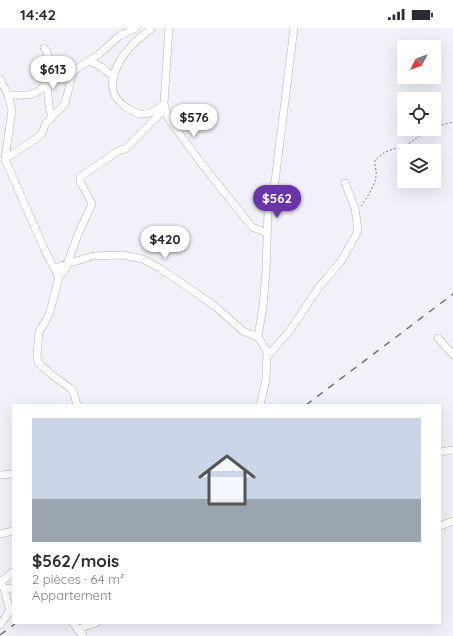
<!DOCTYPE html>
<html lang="fr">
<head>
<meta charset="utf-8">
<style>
  :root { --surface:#fff; --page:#f2f2f3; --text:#2b2b33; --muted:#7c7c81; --accent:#6b33a9 }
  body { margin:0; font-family:Quicksand,sans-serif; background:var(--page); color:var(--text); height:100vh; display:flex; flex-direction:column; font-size:15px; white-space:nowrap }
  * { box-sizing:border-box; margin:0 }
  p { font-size:13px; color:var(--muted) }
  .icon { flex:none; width:22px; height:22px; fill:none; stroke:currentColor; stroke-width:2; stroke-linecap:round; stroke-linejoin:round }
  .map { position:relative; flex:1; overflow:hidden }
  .drawer { position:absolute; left:12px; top:376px; width:429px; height:220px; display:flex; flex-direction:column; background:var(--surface); border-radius:0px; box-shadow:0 4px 16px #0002 }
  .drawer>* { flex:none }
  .needle { width:26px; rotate:228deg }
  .buttons { position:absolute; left:397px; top:12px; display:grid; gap:8px }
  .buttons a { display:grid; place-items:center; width:44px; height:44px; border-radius:0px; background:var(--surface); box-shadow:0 4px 16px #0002; font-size:20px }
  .price { position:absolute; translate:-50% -34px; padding:0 9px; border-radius:14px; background:#fff; color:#222; font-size:13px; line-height:26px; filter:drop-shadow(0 1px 2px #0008) }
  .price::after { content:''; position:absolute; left:50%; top:24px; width:12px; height:9px; margin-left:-6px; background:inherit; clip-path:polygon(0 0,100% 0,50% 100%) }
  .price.on { background:var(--accent); color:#fff }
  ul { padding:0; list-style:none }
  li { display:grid; align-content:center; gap:8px; height:212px; padding:0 20px }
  li span { display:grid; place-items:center; height:124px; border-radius:0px; color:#555 }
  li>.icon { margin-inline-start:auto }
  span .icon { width:72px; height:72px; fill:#fffc; stroke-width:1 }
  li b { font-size:17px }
  .status { display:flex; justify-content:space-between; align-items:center; height:28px; padding:0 20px; background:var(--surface); direction:ltr }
  .status svg { height:11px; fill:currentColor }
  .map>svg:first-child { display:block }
</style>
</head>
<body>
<div class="status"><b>14:42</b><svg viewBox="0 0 49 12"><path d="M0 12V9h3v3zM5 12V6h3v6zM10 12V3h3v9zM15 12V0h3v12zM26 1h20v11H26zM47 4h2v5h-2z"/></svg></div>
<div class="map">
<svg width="453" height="608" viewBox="0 0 453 608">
  <rect width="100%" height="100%" fill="#f0f1f9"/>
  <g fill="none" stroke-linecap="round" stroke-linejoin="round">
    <g stroke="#b2b2ba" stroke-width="8">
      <path id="minor" d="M 152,0 C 135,13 120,26 114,47 C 109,63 117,75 131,82 C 133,83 137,85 139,86 C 149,88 157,81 164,76
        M 169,0 L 164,76 L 168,90 L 201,135 L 252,199 L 267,205
        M 93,30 L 93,35 C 105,38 104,45 114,48
        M 0,51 L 8,67 L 12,82 L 5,131
        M 47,55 L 49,78 L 52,90
        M 8,67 C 28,67 36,70 48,53 L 48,28 L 47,24 L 44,20
        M 54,240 L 93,228 L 122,227 L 143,231 L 161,241 L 189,260 L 216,279 L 243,303 L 258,309
        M 59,249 L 65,242 L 79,204 L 92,176 L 80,153 L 80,149 L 120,122 L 125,121 L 165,81
        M 438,310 L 453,327
        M 267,329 L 291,301 L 319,259 L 342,232 L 358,203 L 355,180 L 345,155
        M 77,377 L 73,363 L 70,360 L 52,347 L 43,339 L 38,334 L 37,327 L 39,304 L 49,287 L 59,249 L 46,225 L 5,131 L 37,110 L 43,104 L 45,96 L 65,76 L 72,47 L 76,41 L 98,27 L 119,8 L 136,0
        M 260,377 L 266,352 L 267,323 L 258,309 L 263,278 L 266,243 L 268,183 L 275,153 L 294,0
        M 440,424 L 453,422
        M 0,447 L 13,446
        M 440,498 L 453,493
        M 0,506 L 13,503
        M 0,553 L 4,561 L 10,583 L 0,597
        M 1,554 L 13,544
        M 4,561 L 13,560
        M 73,595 L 83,608
        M 78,601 L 96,595"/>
    </g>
    <path stroke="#818187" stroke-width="1" stroke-dasharray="2 2" stroke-linecap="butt" d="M 434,99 L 453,94
      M 361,178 C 366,171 376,156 376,148 C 377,143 374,137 375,132 L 385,124 L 408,116 L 429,101"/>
    <use href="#minor" stroke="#fff" stroke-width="7"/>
    <path stroke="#737478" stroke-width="1.5" stroke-dasharray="7 7" stroke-linecap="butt" d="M 306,377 L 453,266
      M 0,607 L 16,595"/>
  </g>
</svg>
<div class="buttons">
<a><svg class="needle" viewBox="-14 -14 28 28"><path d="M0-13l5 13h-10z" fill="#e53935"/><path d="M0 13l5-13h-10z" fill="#7c7c81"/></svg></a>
<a><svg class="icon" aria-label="locate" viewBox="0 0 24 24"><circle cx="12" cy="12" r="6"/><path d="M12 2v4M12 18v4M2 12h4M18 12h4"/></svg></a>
<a><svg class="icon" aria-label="layers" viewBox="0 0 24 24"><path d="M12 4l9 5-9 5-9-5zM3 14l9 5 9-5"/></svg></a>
</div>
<b class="price" style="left:53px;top:62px">$613</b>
<b class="price" style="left:194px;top:110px">$576</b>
<b class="price on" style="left:277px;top:191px">$562</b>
<b class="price" style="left:165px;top:232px">$420</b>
<section class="drawer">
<ul>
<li><span style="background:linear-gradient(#c9d6e8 65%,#9aa5b1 0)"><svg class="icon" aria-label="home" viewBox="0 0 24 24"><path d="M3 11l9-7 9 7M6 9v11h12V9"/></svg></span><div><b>$562/mois</b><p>2 pièces · 64 m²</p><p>Appartement</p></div></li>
</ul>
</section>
</div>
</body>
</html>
